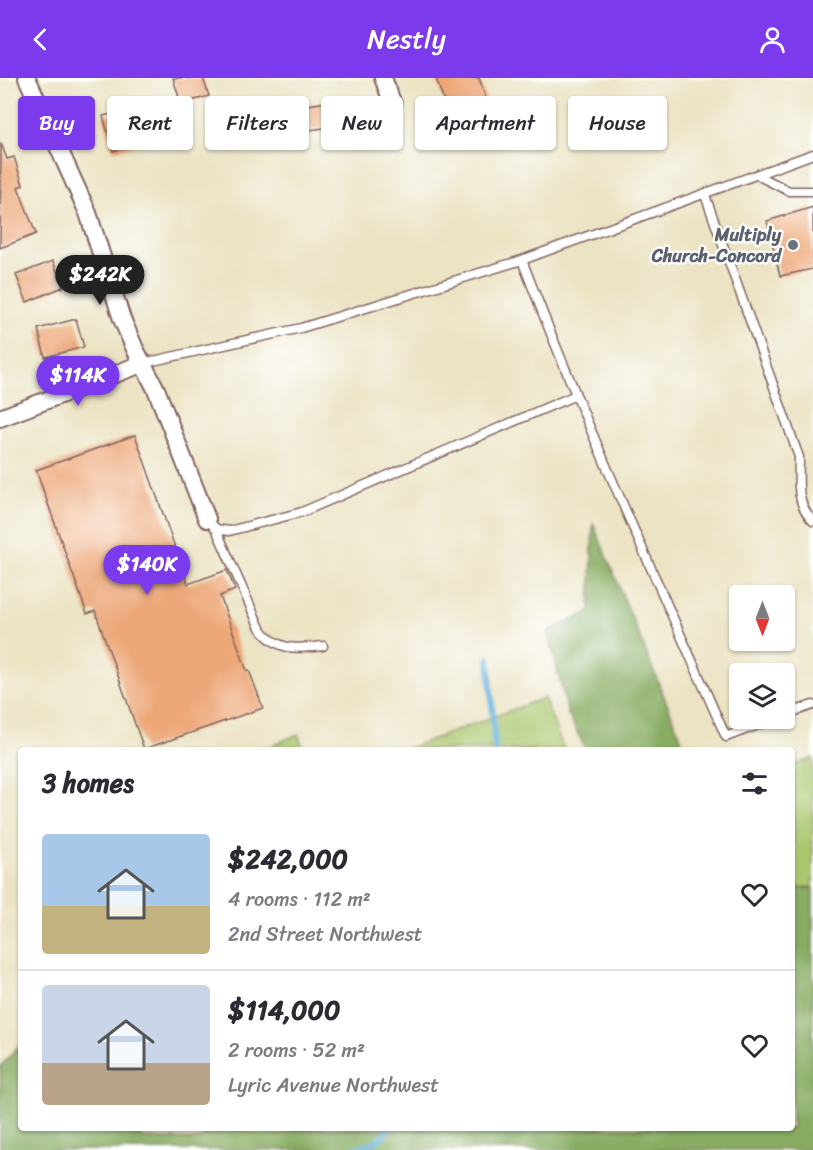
<!DOCTYPE html>
<html lang="en">
<head>
<meta charset="utf-8">
<style>
  :root { --surface:#fff; --page:#f7f7f7; --text:#2b2b33; --muted:#7c7c81; --line:#e1e1e2; --accent:#7c3aed }
  body { margin:0; font-family:Sriracha,sans-serif; background:var(--page); color:var(--text); height:100vh; display:flex; flex-direction:column; font-size:22px; white-space:nowrap }
  * { box-sizing:border-box; margin:0 }
  p { font-size:20px; color:var(--muted) }
  .icon { flex:none; width:33px; height:33px; fill:none; stroke:currentColor; stroke-width:2; stroke-linecap:round; stroke-linejoin:round }
  .map { position:relative; flex:1; overflow:hidden }
  .side { position:absolute; left:18px; top:669px; width:777px; height:384px; display:flex; flex-direction:column; background:var(--surface); border-radius:6px; box-shadow:0 2px 4px #0004 }
  .side>* { flex:none }
  .guide { position:absolute; left:18px; top:18px; width:777px; height:54px; display:flex; gap:12px }
  .needle { width:39px; rotate:180deg }
  .fabs { position:absolute; left:729px; top:507px; display:grid; gap:12px }
  .fabs a { display:grid; place-items:center; width:66px; height:66px; border-radius:6px; background:var(--surface); box-shadow:0 2px 4px #0004; font-size:30px }
  .price { position:absolute; translate:-50% -51px; padding:0 14px; border-radius:21px; background:var(--accent); color:#fff; font-size:20px; line-height:39px; filter:drop-shadow(0 2px 3px #0008) }
  .price::after { content:''; position:absolute; left:50%; top:36px; width:18px; height:14px; margin-left:-9px; background:inherit; clip-path:polygon(0 0,100% 0,50% 100%) }
  .price.selected { background:#222; color:#fff }
  ul { padding:0; list-style:none }
  li { display:flex; align-items:center; gap:18px; height:150px; padding:0 24px }
  li+li { border-top:2px solid var(--line) }
  li span { display:grid; place-items:center; flex:none; width:168px; height:120px; border-radius:6px; color:#555 }
  li>.icon { margin-inline-start:auto }
  span .icon { width:72px; height:72px; fill:#fffc; stroke-width:1 }
  li b { font-size:26px }
  h2 { display:flex; justify-content:space-between; align-items:center; height:72px; padding:0 24px; font-size:26px }
  .chip { padding:0 21px; border-radius:6px; background:var(--surface); box-shadow:0 2px 4px #0004; font-size:21px; line-height:54px }
  .chip.selected { background:var(--accent); color:#fff }
  header { display:flex; justify-content:space-between; align-items:center; height:78px; padding:0 24px; background:var(--accent); color:#fff; font-size:27px; font-weight:600 }
  .map>svg:first-child { display:block }
</style>
</head>
<body>
<header><svg class="icon" aria-label="back" viewBox="0 0 24 24"><path d="M15 5l-7 7 7 7"/></svg>Nestly<svg class="icon" aria-label="person" viewBox="0 0 24 24"><circle cx="12" cy="8" r="4"/><path d="M4 21q1-7 8-7t8 7"/></svg></header>
<div class="map">
<svg width="813" height="1072" viewBox="0 0 813 1072">
  <rect width="100%" height="100%" fill="#fff"/>
  <filter id="ink" filterUnits="userSpaceOnUse"><feTurbulence type="fractalNoise" baseFrequency=".0167" numOctaves="2"/><feDisplacementMap in="SourceGraphic" scale="12" xChannelSelector="R" yChannelSelector="G"/><feConvolveMatrix kernelMatrix="1 2 1 2 8 2 1 2 1" color-interpolation-filters="sRGB"/></filter>
  <filter id="wash" filterUnits="userSpaceOnUse"><feTurbulence type="fractalNoise" baseFrequency=".008" numOctaves="4" result="noise"/><feDisplacementMap in="SourceGraphic" scale="24" xChannelSelector="R" yChannelSelector="G"/><feGaussianBlur stdDeviation="1.35" result="paint"/><feColorMatrix in="noise" values="0 0 0 0 0 0 0 0 0 0 0 0 0 0 0 0 0 1.4 0 .05"/><feComposite in="paint" operator="in"/></filter>
  <g filter="url(#wash)">
    <rect width="100%" height="100%" fill="#ebe3c3"/>
    <path fill="#aac76f" stroke="#7a734d" stroke-width="1.5" d="M 544,620 L 564,672 L 403,672 Z
      M 298,656 L 304,672 L 262,672 Z
      M 813,680 L 813,809 L 793,810 L 792,688 Z"/>
    <path fill="#87ac62" stroke="#686646" stroke-width="1.5" d="M 593,445 L 686,672 L 586,672 L 568,636 L 548,553 L 590,534 Z
      M 792,810 L 813,810 L 813,1072 L 0,1072 L 0,989 L 21,965 L 21,1050 L 134,1050 L 142,1060 L 198,1062 L 213,1050 L 792,1050 Z"/>
    <g fill="none" stroke-linecap="round" stroke-linejoin="round">
      <path stroke="#5dafd8" stroke-width="6" d="M 489,580 L 495,672
        M 351,1072 L 377,1063 L 390,1050"/>
    </g>
    <g id="blocks">
      <path fill="#eda778" d="M 173,0 L 203,0 L 209,18 L 181,26 Z
        M 436,0 L 479,0 L 497,52 L 458,65 Z
        M 348,21 L 352,46 L 310,52 L 307,27 Z
        M 131,31 L 141,65 L 113,73 L 103,38 Z
        M 1,65 L 7,81 L 14,79 L 23,107 L 18,109 L 36,156 L 0,170 Z
        M 813,129 L 813,191 L 780,198 L 767,143 Z
        M 53,183 L 63,209 L 27,224 L 16,197 Z
        M 76,241 L 84,269 L 45,279 L 38,251 Z
        M 135,357 L 188,506 L 227,492 L 235,512 L 220,518 L 247,593 L 249,592 L 263,630 L 144,671 L 95,533 L 87,536 L 36,392 Z"/>
    </g>
  </g>
  <g filter="url(#ink)">
    <use href="#blocks" fill-opacity="0" stroke="#826460" stroke-width="1.5"/>
    <g fill="none" stroke-linecap="round" stroke-linejoin="round">
      <g stroke="#826460" stroke-width="11">
        <path id="lane" d="M 757,97 L 789,113 L 813,113
          M 705,117 L 799,379 C 799,403 795,425 813,443
          M 522,182 C 584,344 656,501 726,659 L 776,640
          M 144,285 L 301,250 L 522,182 L 813,76
          M 207,441 L 216,451 L 229,453 L 302,434 L 576,317
          M 216,451 L 260,550 C 278,574 296,571 323,568
          M 784,637 L 813,627"/>
      </g>
      <g stroke="#826460" stroke-width="20">
        <path id="street" d="M 27,0 L 88,135 L 122,241 L 135,271 L 156,311 L 207,441
          M 383,0 L 393,26
          M 0,340 L 144,285"/>
      </g>
      <use href="#lane" stroke="#fff" stroke-width="8"/>
      <use href="#street" stroke="#fff" stroke-width="16"/>
    </g>
  </g>
  <circle fill="#6b7280" stroke="#fff" stroke-width="2" cx="793" cy="167" r="6"/>
  <g text-anchor="middle" dominant-baseline="central" stroke-width="4.5" stroke-linejoin="round" paint-order="stroke">
    <g font-size="18" font-weight="bold" fill="#5b616d" stroke="#fff" text-anchor="end">
      <text x="781" y="157">Multiply<tspan x="781" dy="21">Church-Concord</tspan></text>
    </g>
  </g>
</svg>
<div class="fabs">
<a><svg class="needle" viewBox="-14 -14 28 28"><path d="M0-13l5 13h-10z" fill="#e53935"/><path d="M0 13l5-13h-10z" fill="#7c7c81"/></svg></a>
<a><svg class="icon" aria-label="layers" viewBox="0 0 24 24"><path d="M12 4l9 5-9 5-9-5zM3 14l9 5 9-5"/></svg></a>
</div>
<b class="price selected" style="left:100px;top:228px">$242K</b>
<b class="price" style="left:78px;top:329px">$114K</b>
<b class="price" style="left:147px;top:518px">$140K</b>
<div class="guide">
<a class="chip selected">Buy</a>
<a class="chip">Rent</a>
<a class="chip">Filters</a>
<a class="chip">New</a>
<a class="chip">Apartment</a>
<a class="chip">House</a>
</div>
<section class="side">
<h2>3 homes<svg class="icon" aria-label="filters" viewBox="0 0 24 24"><path d="M4 7h16M4 17h16"/><circle cx="9" cy="7" r="2"/><circle cx="15" cy="17" r="2"/></svg></h2>
<ul>
<li><span style="background:linear-gradient(#a9c7e8 60%,#c2b280 0)"><svg class="icon" aria-label="home" viewBox="0 0 24 24"><path d="M3 11l9-7 9 7M6 9v11h12V9"/></svg></span><div><b>$242,000</b><p>4 rooms · 112 m²</p><p>2nd Street Northwest</p></div><svg class="icon" aria-label="heart" viewBox="0 0 24 24"><path d="M12 20l-8-8c-3-5 5-10 8-4 3-6 11-1 8 4z"/></svg></li>
<li><span style="background:linear-gradient(#c9d6e8 65%,#b9a48a 0)"><svg class="icon" aria-label="home" viewBox="0 0 24 24"><path d="M3 11l9-7 9 7M6 9v11h12V9"/></svg></span><div><b>$114,000</b><p>2 rooms · 52 m²</p><p>Lyric Avenue Northwest</p></div><svg class="icon" aria-label="heart" viewBox="0 0 24 24"><path d="M12 20l-8-8c-3-5 5-10 8-4 3-6 11-1 8 4z"/></svg></li>
</ul>
</section>
</div>
</body>
</html>
